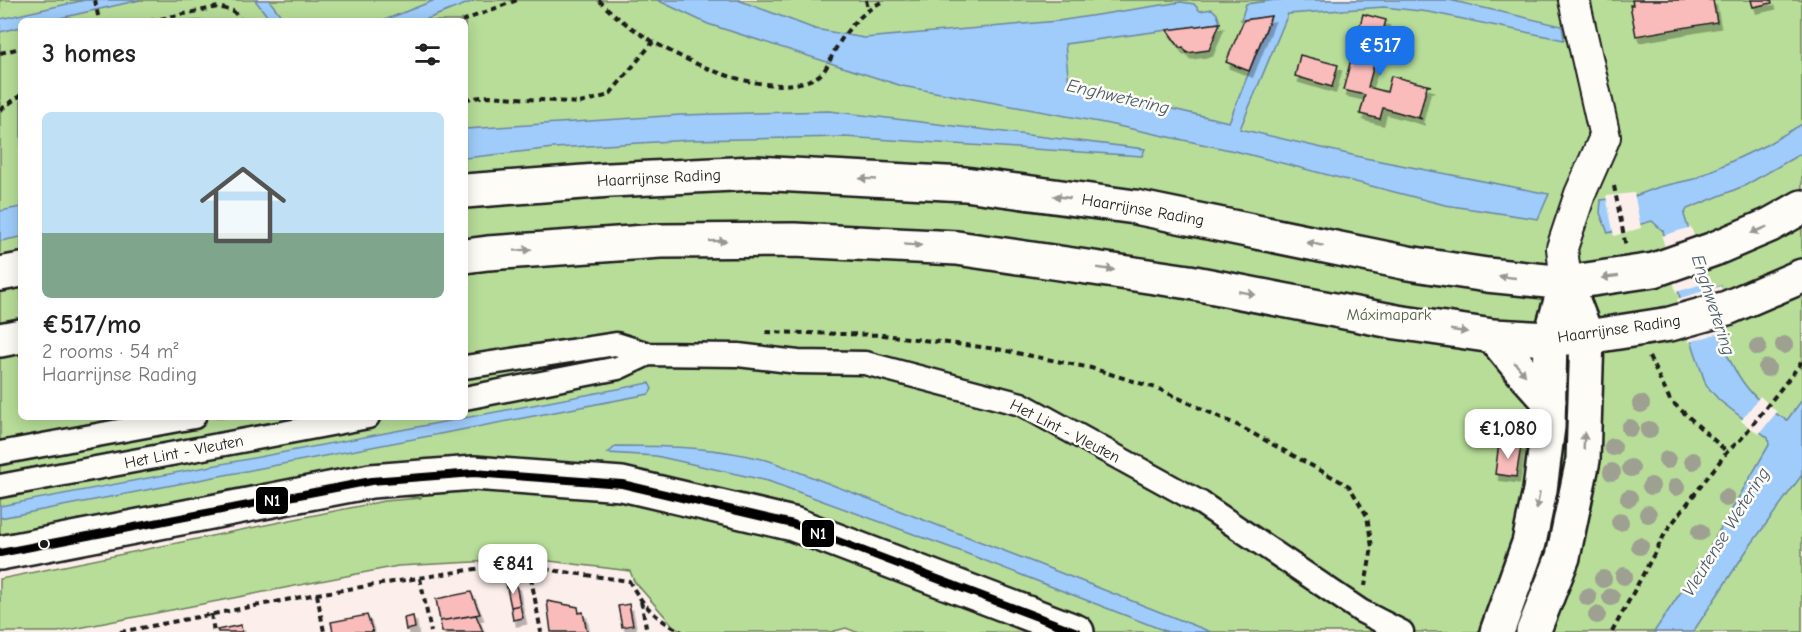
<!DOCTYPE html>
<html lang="en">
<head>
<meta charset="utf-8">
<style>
  :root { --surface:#fff; --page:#f2f2f2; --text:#222; --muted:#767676; --line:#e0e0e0; --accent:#1a73e8 }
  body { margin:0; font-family:"Comic Neue",sans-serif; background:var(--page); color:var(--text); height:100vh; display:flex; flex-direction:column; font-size:22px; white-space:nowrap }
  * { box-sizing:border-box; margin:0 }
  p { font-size:20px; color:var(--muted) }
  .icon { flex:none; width:33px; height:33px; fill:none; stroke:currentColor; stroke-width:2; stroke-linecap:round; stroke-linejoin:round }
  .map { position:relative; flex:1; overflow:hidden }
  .sheet { position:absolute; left:18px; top:18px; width:450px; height:402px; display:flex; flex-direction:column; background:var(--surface); border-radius:9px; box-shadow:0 3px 15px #0003 }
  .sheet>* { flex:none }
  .price { position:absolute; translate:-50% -51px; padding:0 14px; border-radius:12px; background:#fff; color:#222; font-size:20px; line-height:39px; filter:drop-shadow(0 2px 3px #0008) }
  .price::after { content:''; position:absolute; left:50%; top:36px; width:18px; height:14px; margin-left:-9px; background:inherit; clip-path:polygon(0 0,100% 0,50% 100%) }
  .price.on { background:var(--accent); color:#fff }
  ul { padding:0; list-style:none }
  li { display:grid; align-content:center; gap:12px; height:318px; padding:0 24px }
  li+li { border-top:2px solid var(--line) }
  li span { display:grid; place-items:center; height:186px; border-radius:9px; color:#555 }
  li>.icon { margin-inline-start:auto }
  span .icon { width:108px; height:108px; fill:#fffc; stroke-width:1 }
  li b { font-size:26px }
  h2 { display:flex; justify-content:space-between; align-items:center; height:72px; padding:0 24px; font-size:26px }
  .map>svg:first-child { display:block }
</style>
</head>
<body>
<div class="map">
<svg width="1802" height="632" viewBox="0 0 1802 632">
  <defs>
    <filter id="shadow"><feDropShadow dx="3.5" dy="6" stdDeviation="0" flood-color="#0004"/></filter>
  </defs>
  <rect width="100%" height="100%" fill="#fcefeb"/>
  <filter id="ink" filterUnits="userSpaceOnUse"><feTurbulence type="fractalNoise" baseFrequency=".0167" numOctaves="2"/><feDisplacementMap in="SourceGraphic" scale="12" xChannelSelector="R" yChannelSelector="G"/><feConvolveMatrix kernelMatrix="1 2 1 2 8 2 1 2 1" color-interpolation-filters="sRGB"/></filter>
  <g filter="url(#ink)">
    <path fill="#b7dd98" stroke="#6a7c5a" stroke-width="1.5" fill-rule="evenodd" d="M 0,0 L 1802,0 L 1802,632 L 856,632 L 846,628 L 831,632 L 685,632 L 676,629 L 634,581 L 630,571 L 533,559 L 398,566 L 58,632 L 0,632 L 0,579 L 384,501 L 422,498 L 387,495 L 0,565 ZM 21,21 L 465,21 L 465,417 L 21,417 Z"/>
    <path fill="#9fccfa" stroke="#6b86a1" stroke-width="1.5" d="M 85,0 L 140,0 L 47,21 L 21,21 L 21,27 L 0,32 L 0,19 Z
      M 255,0 L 269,0 L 285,21 L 271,21 Z
      M 435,0 L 476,0 L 422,21 L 382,21 Z
      M 657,0 L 738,0 L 815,29 L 864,38 L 1058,21 L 1181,2 L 1194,4 L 1200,11 L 1212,9 L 1217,14 L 1220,23 L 1065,44 L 1069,85 L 1229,122 L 1271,17 L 1241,20 L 1246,4 L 1275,0 L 1449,0 L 1562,26 L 1564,40 L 1429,12 L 1384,7 L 1288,14 L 1240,129 L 1365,158 L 1549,194 L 1538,219 L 1445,205 L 1239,152 L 1104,123 L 902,86 L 708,24 Z
      M 829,111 L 1145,149 L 1142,156 L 844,137 L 690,140 L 554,148 L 465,158 L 465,129 L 681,115 Z
      M 1802,124 L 1802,153 L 1744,186 L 1687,209 L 1684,215 L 1709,290 L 1721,286 C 1720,299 1716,316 1719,329 C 1727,366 1752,403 1787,420 L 1802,400 L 1802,475 L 1747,550 L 1693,632 L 1654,632 L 1701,562 L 1769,445 L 1768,438 L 1719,400 L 1706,385 L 1690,337 L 1663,231 L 1652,221 L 1608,233 L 1600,213 L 1601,200 L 1635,196 L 1659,187 L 1694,179 L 1766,145 Z
      M 21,207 L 21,237 L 0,241 L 0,211 Z
      M 649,383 L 652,389 L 649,394 L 0,518 L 0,506 Z
      M 616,446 C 670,446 717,447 770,461 L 1015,555 L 1211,632 L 1168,632 L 960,551 L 768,481 L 656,456 L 608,453 Z"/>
    <path fill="#fcefeb" d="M 1634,193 L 1641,228 L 1614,236 L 1606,196 Z
      M 1691,227 L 1709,282 L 1676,292 L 1662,236 Z
      M 1721,286 L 1724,299 L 1721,327 L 1723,332 L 1689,342 L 1677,299 Z
      M 1760,396 L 1777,412 L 1759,434 L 1741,421 Z"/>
    <path fill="#f9bcbb" stroke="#1c1c1c" stroke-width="1.5" filter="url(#shadow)" d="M 1632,0 L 1713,0 L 1717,22 L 1636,36 L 1630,5 L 1633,5 Z
      M 1751,0 L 1771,0 L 1772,3 L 1753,7 Z
      M 1363,14 L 1386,20 L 1368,87 L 1387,92 L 1391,76 L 1431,86 L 1427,86 L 1419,117 L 1422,119 L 1383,108 L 1380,119 L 1360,114 L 1365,95 L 1343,90 Z
      M 1271,16 L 1249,71 L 1226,62 L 1244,20 Z
      M 1220,23 L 1209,50 L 1187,53 L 1183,47 L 1180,48 L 1167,30 Z
      M 1300,55 L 1338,65 L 1332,87 L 1295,76 Z
      M 1499,443 L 1521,446 L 1516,477 L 1495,474 Z
      M 506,583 L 516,584 L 520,605 L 511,607 Z
      M 471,592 L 480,614 L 440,621 L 436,599 Z
      M 547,601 L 578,607 L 579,613 L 583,612 L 587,632 L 551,632 Z
      M 629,604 L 633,625 L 622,627 L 618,606 Z
      M 520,605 L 523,618 L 513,620 L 511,607 Z
      M 367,615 L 373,632 L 333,632 L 331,622 Z
      M 476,615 L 483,632 L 442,632 L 440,621 Z
      M 413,616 L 415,628 L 406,630 L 404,618 Z
      M 241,625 L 242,632 L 218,632 L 217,630 Z"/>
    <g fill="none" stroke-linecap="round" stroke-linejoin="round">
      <g stroke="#1c1c1c" stroke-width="27">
        <path id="pedestrian" d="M 465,367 L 616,344 L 648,354 L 738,355 L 798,362 L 865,363 L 1021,404 L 1201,503 L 1361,611 L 1402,632
          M 465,398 L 618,368 L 648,354
          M 0,453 L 194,417
          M 0,486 L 368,417"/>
      </g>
      <g stroke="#1c1c1c" stroke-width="34">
        <path id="minor" d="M 1566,283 L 1562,248 L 1580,194 L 1605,137 L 1574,0"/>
      </g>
      <g stroke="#1c1c1c" stroke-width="38">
        <path id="tertiary" d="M 0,553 L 371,481 L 474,473 L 622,484 L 793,524 L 1077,632
          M 1497,632 L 1529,543 L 1540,490 L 1548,427 L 1550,339 L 1566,283
          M 1533,632 L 1563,557 L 1583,460 L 1587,337 L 1566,283"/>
      </g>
      <g stroke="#1c1c1c" stroke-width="38">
        <path id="secondary" d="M 465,191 L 610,180 L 754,173 L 965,184 L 1135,207 L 1408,263 L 1487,275 L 1566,283 L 1654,270 L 1714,249 L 1770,225 L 1802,207
          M 465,256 L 488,253 L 660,241 L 794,240 L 957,248 L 1189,282 L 1397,322 L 1493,336 L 1550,339 L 1587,337 L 1670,324 L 1727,308 L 1802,276
          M 0,274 L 21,270
          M 1493,336 L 1521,370 L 1549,401
          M 0,340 L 21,336"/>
      </g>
      <path stroke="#1c1c1c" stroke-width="4" stroke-dasharray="6 4.5" stroke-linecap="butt" d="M 95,0 L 99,21
        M 599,0 C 636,42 768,112 821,74 C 827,69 831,57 835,50 C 848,27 862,12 885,0
        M 866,0 L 868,9
        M 150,21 L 218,7 L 233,11 L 242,21
        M 462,21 L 517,0
        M 0,53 L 21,48
        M 465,99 L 490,96 L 580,103 L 609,95 L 653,42
        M 0,110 L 21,95
        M 1614,186 L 1626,247
        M 766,332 L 883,335 L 997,349 L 1091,368 L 1159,389 L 1239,426 L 1349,486 L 1367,516 L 1372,547 L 1365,586
        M 1649,357 L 1670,400 L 1727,452
        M 529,567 L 541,632
        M 420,578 L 431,632
        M 317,594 L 324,632
        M 641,601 L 647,632
        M 211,614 L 214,632
        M 120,632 L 317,594 L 488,567 L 529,567 L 629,581 C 644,607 655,618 682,632
        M 1612,632 L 1667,530 L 1727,452 L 1741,439 L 1802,362"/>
      <use href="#pedestrian" stroke="#fdfcf7" stroke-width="22"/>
      <use href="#minor" stroke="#fdfcf7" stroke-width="30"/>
      <use href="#tertiary" stroke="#fdfcf7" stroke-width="33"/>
      <use href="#secondary" stroke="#fdfcf7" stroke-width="33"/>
      <g stroke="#fdfcf7" stroke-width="12">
        <path id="bus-1" d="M 0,553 L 371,481 L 474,473 L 622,484 L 793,524 L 1077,632"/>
      </g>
      <use href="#bus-1" stroke="#000" stroke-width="8"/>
    </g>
    <g fill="#9ea091">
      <circle cx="1784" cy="345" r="9"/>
      <circle cx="1758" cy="347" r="9"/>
      <circle cx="1767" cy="368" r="9"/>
      <circle cx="1641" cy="404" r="9"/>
      <circle cx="1630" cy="428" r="9"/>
      <circle cx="1649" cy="430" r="9"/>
      <circle cx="1613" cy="447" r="9"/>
      <circle cx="1667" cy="460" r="9"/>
      <circle cx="1693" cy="461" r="9"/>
      <circle cx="1631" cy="468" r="9"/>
      <circle cx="1612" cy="472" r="9"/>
      <circle cx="1651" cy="486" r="9"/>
      <circle cx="1676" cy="487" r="9"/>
      <circle cx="1629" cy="498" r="9"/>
      <circle cx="1726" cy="498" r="9"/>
      <circle cx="1648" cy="514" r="9"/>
      <circle cx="1620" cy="522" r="9"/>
      <circle cx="1700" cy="532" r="9"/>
      <circle cx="1640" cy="546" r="9"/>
      <circle cx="1624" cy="576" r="9"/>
      <circle cx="1603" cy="579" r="9"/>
      <circle cx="1588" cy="597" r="9"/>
      <circle cx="1611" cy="597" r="9"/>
      <circle cx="1597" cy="615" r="9"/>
    </g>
    <defs><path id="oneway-solid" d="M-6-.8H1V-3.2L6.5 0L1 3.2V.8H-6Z" transform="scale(1.5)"/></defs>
    <g fill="#989794">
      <use href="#oneway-solid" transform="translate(868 179) rotate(-177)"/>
      <use href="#oneway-solid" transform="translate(1062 197) rotate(-172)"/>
      <use href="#oneway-solid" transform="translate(1759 230) rotate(157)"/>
      <use href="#oneway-solid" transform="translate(718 241) rotate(-1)"/>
      <use href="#oneway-solid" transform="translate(1315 244) rotate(-168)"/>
      <use href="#oneway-solid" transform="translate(913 245) rotate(3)"/>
      <use href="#oneway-solid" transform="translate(523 250) rotate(-4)"/>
      <use href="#oneway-solid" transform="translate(1106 269) rotate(8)"/>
      <use href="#oneway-solid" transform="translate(1507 277) rotate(-174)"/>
      <use href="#oneway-solid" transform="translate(1610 277) rotate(173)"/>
      <use href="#oneway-solid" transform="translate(1247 293) rotate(11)"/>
      <use href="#oneway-solid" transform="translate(1459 331) rotate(8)"/>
      <use href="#oneway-solid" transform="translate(1520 369) rotate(50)"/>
      <use href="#oneway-solid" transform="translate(1584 441) rotate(-88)"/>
      <use href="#oneway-solid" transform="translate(1538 501) rotate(101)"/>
    </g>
  </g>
  <circle fill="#1c1c1c" stroke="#fdfcf7" stroke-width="2" cx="44" cy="544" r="5"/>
  <g text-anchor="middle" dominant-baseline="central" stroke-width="5" stroke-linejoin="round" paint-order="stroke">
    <g font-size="16" fill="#1c1c1c" stroke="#fdfcf7">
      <text transform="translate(659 178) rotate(-3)">Haarrijnse Rading</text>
      <text transform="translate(1143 210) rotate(10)">Haarrijnse Rading</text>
      <text transform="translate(1619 329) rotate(-8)">Haarrijnse Rading</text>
      <text transform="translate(1065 431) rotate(27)">Het Lint - Vleuten</text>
      <text transform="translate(184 452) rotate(-11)">Het Lint - Vleuten</text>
    </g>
    <g font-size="16" fill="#526047" stroke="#fdfcf7">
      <text x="1389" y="315">Máximapark</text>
    </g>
    <g font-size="18" font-style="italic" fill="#4a5a6a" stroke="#fdfcf7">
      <text transform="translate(1118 97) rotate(13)">Enghwetering</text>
      <text transform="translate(1713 305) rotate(72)">Enghwetering</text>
      <text transform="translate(1726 532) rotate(-58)">Vleutense Wetering</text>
    </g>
  </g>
  <g stroke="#fdfcf7" stroke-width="2">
    <rect x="255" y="486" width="34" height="29" rx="6" fill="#000"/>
    <rect x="801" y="519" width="34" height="29" rx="6" fill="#000"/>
  </g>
  <g font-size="16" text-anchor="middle" font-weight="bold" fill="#fff">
    <text x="272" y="506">N1</text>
    <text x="818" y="539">N1</text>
  </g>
</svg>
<b class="price on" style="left:1380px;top:77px">€517</b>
<b class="price" style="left:1508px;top:460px">€1,080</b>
<b class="price" style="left:513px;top:595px">€841</b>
<section class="sheet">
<h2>3 homes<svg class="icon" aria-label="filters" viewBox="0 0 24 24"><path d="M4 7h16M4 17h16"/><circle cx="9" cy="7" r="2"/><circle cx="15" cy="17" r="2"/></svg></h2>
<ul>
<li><span style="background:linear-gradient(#bfe0f5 65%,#7fa58c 0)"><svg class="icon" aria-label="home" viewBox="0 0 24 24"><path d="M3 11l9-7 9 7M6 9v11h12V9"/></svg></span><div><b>€517/mo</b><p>2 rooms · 54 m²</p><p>Haarrijnse Rading</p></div></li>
</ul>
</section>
</div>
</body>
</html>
